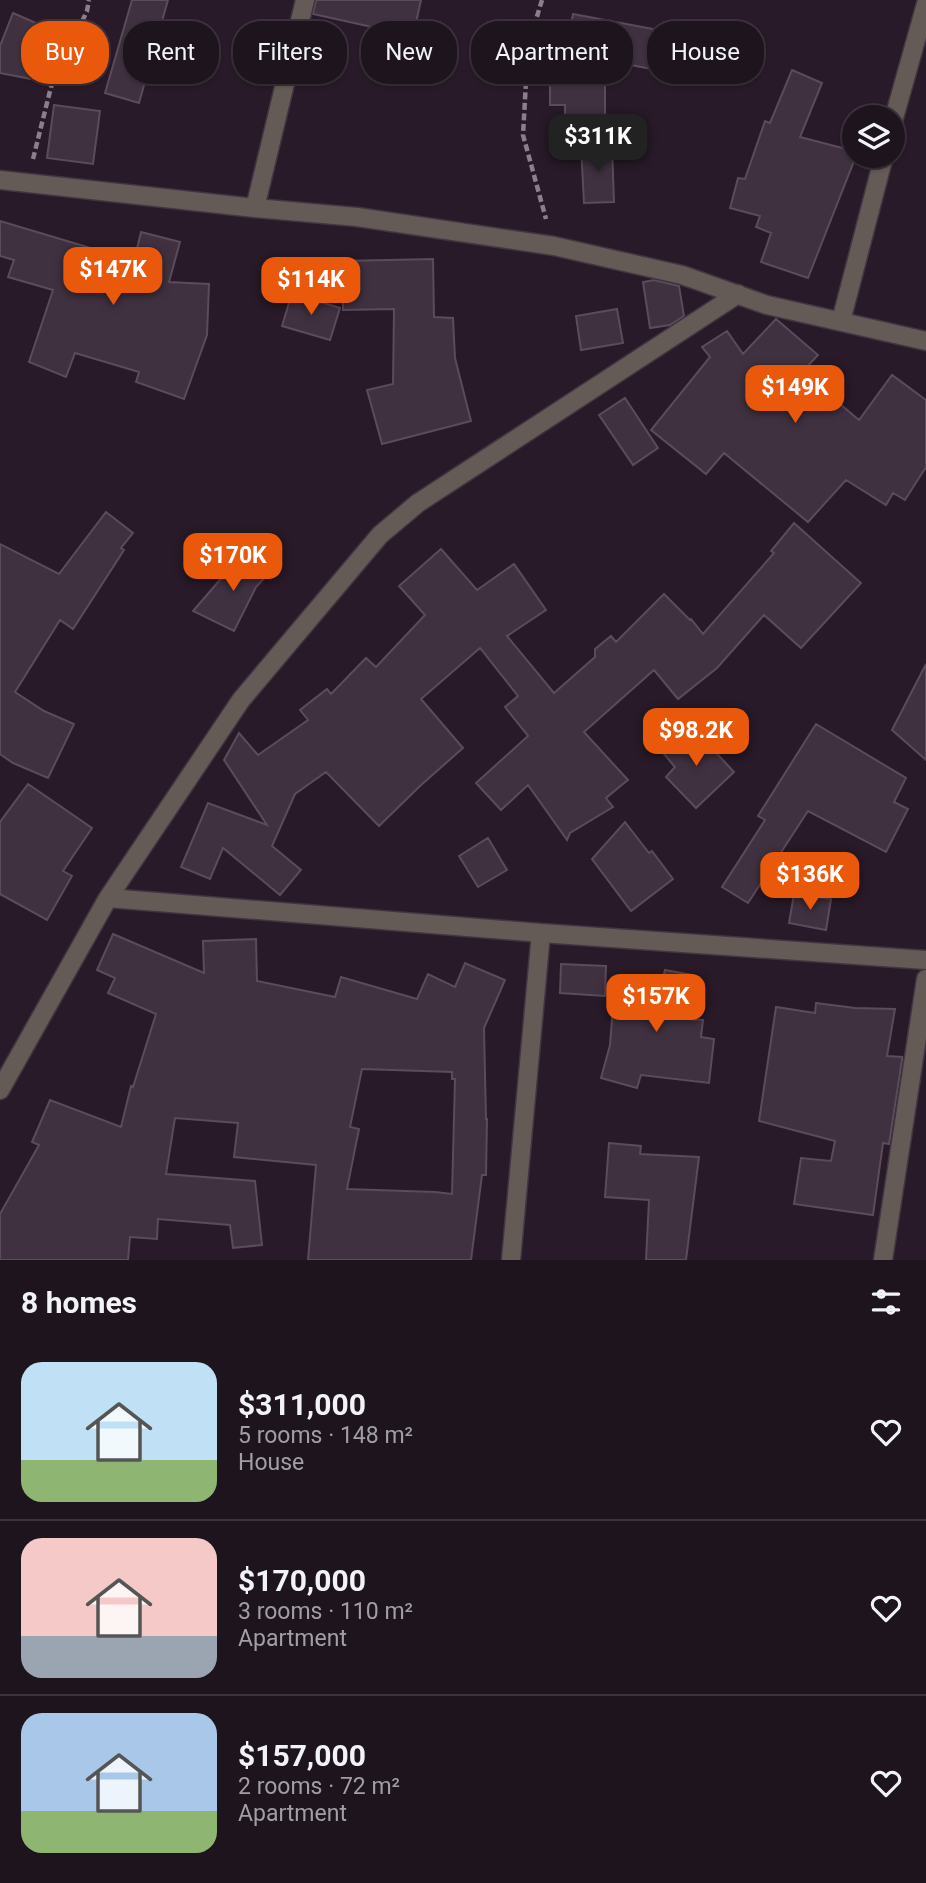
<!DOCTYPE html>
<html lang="en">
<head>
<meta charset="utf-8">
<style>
  :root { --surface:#1e141e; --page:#2b212b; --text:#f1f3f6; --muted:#a19ea4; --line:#3c333c; --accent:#ea580c }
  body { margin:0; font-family:Roboto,sans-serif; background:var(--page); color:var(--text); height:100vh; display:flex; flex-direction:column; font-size:26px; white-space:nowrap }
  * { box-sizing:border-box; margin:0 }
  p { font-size:23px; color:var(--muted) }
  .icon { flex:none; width:38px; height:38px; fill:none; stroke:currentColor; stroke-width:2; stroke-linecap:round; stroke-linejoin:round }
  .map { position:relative; height:1260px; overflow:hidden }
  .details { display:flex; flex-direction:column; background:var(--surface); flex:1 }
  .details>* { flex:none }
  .banner { position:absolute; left:21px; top:21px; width:886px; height:63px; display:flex; gap:14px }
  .fabs { position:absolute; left:842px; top:105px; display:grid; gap:14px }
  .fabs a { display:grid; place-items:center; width:63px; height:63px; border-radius:50%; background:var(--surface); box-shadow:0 2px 5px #0004,0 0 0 2px var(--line); font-size:35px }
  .price { position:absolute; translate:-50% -60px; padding:0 16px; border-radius:14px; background:var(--accent); color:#fff; font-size:23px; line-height:46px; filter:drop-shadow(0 2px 4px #0008) }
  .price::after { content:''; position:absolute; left:50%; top:42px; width:21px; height:16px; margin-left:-10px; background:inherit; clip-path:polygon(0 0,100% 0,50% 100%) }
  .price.selected { background:#222; color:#fff }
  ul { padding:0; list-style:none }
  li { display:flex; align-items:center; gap:21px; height:175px; padding:0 21px }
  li+li { border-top:2px solid var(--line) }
  li span { display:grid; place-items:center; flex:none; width:196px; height:140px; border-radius:21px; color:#555 }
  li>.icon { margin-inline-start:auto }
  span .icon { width:84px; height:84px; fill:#fffc; stroke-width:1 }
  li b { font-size:30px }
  h2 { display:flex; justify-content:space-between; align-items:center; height:84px; padding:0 21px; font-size:30px }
  .tag { padding:0 24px; border-radius:28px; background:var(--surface); box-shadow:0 2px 5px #0004,0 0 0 2px var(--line); font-size:24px; line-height:63px }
  .tag.selected { background:var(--accent); color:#fff }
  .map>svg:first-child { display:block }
</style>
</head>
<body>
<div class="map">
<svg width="926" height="1260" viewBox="0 0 926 1260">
  <rect width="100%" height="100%" fill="#281a28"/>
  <path fill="#403140" stroke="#5b4b5b" stroke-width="2" fill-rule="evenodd" d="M 132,0 L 168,0 L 139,103 L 105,93 Z
    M 316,0 L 421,0 L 413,36 L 313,14 Z
    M 13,13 L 52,30 L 31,79 L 0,73 L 0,46 Z
    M 573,14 L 664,31 L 657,70 L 605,60 L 605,125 L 565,125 L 565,105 L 550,105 L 550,69 L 562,69 Z
    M 792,70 L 822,83 L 800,137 L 854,151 L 854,156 L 856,156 L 808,278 L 761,262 L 771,233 L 756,227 L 760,216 L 730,208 L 738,178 L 745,179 L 765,121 L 770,123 Z
    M 54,105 L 100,111 L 93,164 L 47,158 Z
    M 612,145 L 614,202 L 584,203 L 581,146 Z
    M 0,221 L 134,261 L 141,232 L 180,242 L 169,282 L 209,284 L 207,335 L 184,399 L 136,382 L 139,372 L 75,353 L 66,377 L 29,362 L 53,290 L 8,277 L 14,260 L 0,256 Z
    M 433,259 L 434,317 L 453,318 L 455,358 L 471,421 L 382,444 L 367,390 L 393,384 L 394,309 L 343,310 L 343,261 Z
    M 654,280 L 679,286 L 684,316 L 670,325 L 650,328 L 643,282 Z
    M 292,293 L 340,308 L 330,340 L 282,326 Z
    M 617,309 L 623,343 L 581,350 L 576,316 Z
    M 776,319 L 818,355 L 802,372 L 859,420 L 892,375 L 926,400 L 926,467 L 905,500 L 893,493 L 886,505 L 846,480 L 808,522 L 724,453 L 706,474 L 651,430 L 710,357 L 702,347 L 727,331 L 743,354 Z
    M 625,398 L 658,448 L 633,465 L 599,415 Z
    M 106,512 L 133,533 L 121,548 L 124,550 L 73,629 L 60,620 L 15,692 L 44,711 L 74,724 L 48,778 L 13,763 L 0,754 L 0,544 L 59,574 Z
    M 794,523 L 861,583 L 801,648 L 764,615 L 717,668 L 678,699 L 654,670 L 584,732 L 628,780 L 606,798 L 613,807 L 570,833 L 567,840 L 528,785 L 501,810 L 476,783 L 528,736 L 505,707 L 518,696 L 480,648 L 421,699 L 463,748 L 420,786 L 379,826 L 326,772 L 295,794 L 272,846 L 301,870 L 280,895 L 223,848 L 210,879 L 181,867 L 208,803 L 267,825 L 224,760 L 239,733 L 258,755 L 308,720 L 300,710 L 327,689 L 331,694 L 366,658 L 376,667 L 425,615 L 399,586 L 441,549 L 477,590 L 514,564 L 546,610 L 507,636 L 554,693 L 595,657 L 595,649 L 611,636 L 616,642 L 664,594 L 690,620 L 691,619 L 703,634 L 774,553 L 771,551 Z
    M 245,551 L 269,573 L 256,587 L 234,631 L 193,611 Z
    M 926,664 L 926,760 L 892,730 Z
    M 816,724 L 906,778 L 894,802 L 908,809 L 886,852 L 808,811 L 748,903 L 722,887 L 765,820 L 758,816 Z
    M 693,728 L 734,772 L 696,808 L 666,777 L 675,767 L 664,754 Z
    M 28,784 L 92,828 L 63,871 L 72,876 L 47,920 L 0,894 L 0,822 Z
    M 625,822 L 649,853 L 652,851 L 673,879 L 631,911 L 592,859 Z
    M 488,838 L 507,870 L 478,887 L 459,856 Z
    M 794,894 L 831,899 L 826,930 L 789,923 Z
    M 113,934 L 204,973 L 203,941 L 256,939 L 257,981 L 335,997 L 341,977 L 417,999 L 428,974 L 455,987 L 465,963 L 505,980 L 484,1028 L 486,1119 L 487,1119 L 486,1175 L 482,1175 L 471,1260 L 308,1260 L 316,1165 L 234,1157 L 238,1123 L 175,1118 L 166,1174 L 255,1181 L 262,1245 L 233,1248 L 230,1225 L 158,1219 L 157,1239 L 130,1237 L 128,1260 L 0,1260 L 0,1214 L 39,1145 L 32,1142 L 50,1100 L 121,1127 L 131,1086 L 133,1087 L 156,1014 L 108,993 L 115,978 L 97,970 ZM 362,1069 L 452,1072 L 452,1079 L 455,1079 L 452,1194 L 435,1192 L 347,1189 L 359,1129 L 350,1127 Z
    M 561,964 L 606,966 L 605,996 L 560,993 Z
    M 665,970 L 693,975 L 685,1019 L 703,1020 L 701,1037 L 714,1039 L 709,1083 L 641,1075 L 637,1088 L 601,1078 L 610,1045 L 615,981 L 662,984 Z
    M 816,1003 L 855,1008 L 895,1009 L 887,1056 L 902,1057 L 902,1060 L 889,1144 L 883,1143 L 873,1215 L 794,1204 L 801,1158 L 831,1161 L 835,1141 L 759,1121 L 776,1007 L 815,1013 Z
    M 609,1143 L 641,1146 L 640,1154 L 699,1157 L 686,1260 L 646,1260 L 649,1200 L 605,1197 Z"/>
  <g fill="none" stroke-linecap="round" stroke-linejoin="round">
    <g stroke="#423542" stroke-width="21">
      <path id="minor" d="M 892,125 L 926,4
        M 0,180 L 255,208 L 357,217 L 554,246 L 682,275 L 767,305 L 926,341
        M 255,208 L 305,0
        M 841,321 L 884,156
        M 108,898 L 541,933 L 926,960
        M 0,1090 L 108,898 L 241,700 L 380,535 L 418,503 L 738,294
        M 511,1260 L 541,933
        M 883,1260 L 926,979"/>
    </g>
    <path stroke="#8b7f8b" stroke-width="4.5" stroke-dasharray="7 3.5" stroke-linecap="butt" d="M 542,0 L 528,46 L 523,135 L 546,219
      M 33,159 L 51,87 L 87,11 L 89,0"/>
    <use href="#minor" stroke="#645b56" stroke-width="18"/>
  </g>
</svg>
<div class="fabs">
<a><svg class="icon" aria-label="layers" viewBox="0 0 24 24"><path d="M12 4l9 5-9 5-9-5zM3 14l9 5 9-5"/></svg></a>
</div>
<b class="price selected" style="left:598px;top:174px">$311K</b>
<b class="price" style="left:113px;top:307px">$147K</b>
<b class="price" style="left:311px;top:317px">$114K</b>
<b class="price" style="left:795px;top:425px">$149K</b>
<b class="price" style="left:233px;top:593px">$170K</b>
<b class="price" style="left:696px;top:768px">$98.2K</b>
<b class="price" style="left:810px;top:912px">$136K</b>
<b class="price" style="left:656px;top:1034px">$157K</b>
<div class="banner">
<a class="tag selected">Buy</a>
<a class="tag">Rent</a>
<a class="tag">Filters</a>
<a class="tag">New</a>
<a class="tag">Apartment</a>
<a class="tag">House</a>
</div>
</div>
<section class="details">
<h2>8 homes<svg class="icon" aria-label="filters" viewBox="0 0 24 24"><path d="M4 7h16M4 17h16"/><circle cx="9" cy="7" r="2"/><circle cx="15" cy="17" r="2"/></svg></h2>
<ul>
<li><span style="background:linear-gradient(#bfe0f5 70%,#8fb573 0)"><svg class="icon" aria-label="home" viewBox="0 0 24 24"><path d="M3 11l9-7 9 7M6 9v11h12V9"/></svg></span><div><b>$311,000</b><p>5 rooms · 148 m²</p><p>House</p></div><svg class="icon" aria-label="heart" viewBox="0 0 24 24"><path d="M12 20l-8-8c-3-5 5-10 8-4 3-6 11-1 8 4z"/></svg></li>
<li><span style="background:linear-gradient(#f6c9c9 70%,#9aa5b1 0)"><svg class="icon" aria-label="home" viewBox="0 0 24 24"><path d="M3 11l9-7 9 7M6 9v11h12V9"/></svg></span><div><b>$170,000</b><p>3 rooms · 110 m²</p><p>Apartment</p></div><svg class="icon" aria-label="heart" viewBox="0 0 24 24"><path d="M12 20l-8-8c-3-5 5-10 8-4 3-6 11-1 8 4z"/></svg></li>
<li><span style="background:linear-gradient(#a9c7e8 70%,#8fb573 0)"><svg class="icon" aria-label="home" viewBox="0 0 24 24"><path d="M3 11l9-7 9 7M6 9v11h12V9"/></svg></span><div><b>$157,000</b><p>2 rooms · 72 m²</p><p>Apartment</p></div><svg class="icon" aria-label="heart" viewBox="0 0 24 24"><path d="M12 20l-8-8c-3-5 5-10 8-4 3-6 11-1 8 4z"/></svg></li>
</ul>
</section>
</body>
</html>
